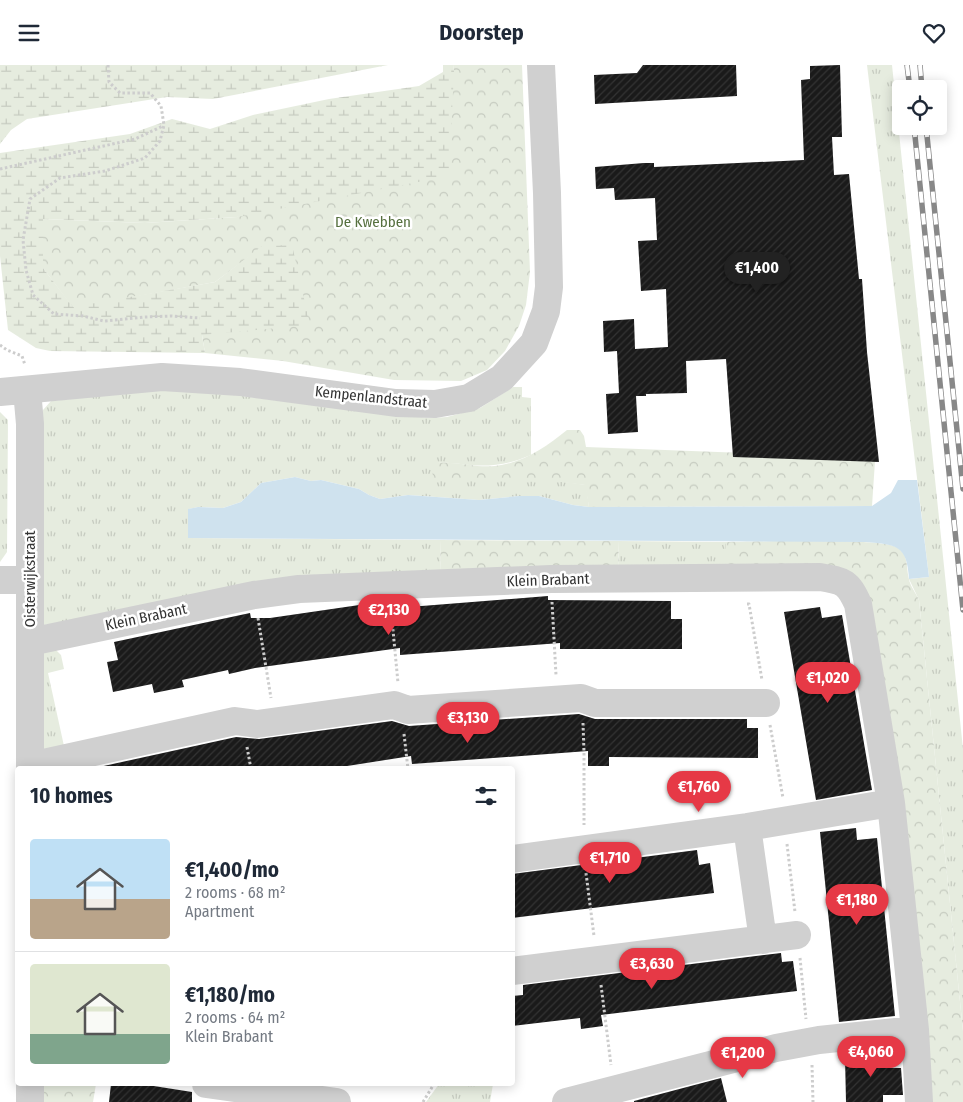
<!DOCTYPE html>
<html lang="en">
<head>
<meta charset="utf-8">
<style>
  :root { --surface:#fff; --page:#f6f6f7; --text:#1f2937; --muted:#747a83; --line:#e0e1e3; --accent:#e63946 }
  body { margin:0; font-family:"Fira Sans Condensed",sans-serif; background:var(--page); color:var(--text); height:100vh; display:flex; flex-direction:column; font-size:19px; white-space:nowrap }
  * { box-sizing:border-box; margin:0 }
  p { font-size:16px; color:var(--muted) }
  .icon { flex:none; width:28px; height:28px; fill:none; stroke:currentColor; stroke-width:2; stroke-linecap:round; stroke-linejoin:round }
  .map { position:relative; flex:1; overflow:hidden }
  .sheet { position:absolute; left:15px; top:701px; width:500px; height:320px; display:flex; flex-direction:column; background:var(--surface); border-radius:5px; box-shadow:0 2px 12px #0003 }
  .sheet>* { flex:none }
  .tools { position:absolute; left:892px; top:15px; display:grid; gap:10px }
  .tools a { display:grid; place-items:center; width:55px; height:55px; border-radius:5px; background:var(--surface); box-shadow:0 2px 12px #0003; font-size:25px }
  .price { position:absolute; translate:-50% -42px; padding:0 11px; border-radius:18px; background:var(--accent); color:#fff; font-size:16px; line-height:32px; filter:drop-shadow(0 1px 2px #0008) }
  .price::after { content:''; position:absolute; left:50%; top:30px; width:15px; height:11px; margin-left:-8px; background:inherit; clip-path:polygon(0 0,100% 0,50% 100%) }
  .price.on { background:#222; color:#fff }
  ul { padding:0; list-style:none }
  li { display:flex; align-items:center; gap:15px; height:125px; padding:0 15px }
  li+li { border-top:1px solid var(--line) }
  li span { display:grid; place-items:center; flex:none; width:140px; height:100px; border-radius:5px; color:#555 }
  li>.icon { margin-inline-start:auto }
  span .icon { width:60px; height:60px; fill:#fffc; stroke-width:1 }
  li b { font-size:21px }
  h2 { display:flex; justify-content:space-between; align-items:center; height:60px; padding:0 15px; font-size:21px }
  header { display:flex; justify-content:space-between; align-items:center; height:65px; padding:0 15px; background:var(--surface); font-size:22px; font-weight:700 }
  .map>svg:first-child { display:block }
</style>
</head>
<body>
<header><svg class="icon" aria-label="menu" viewBox="0 0 24 24"><path d="M4 6h16M4 12h16M4 18h16"/></svg>Doorstep<svg class="icon" aria-label="heart" viewBox="0 0 24 24"><path d="M12 20l-8-8c-3-5 5-10 8-4 3-6 11-1 8 4z"/></svg></header>
<div class="map">
<svg width="963" height="1037" viewBox="0 0 963 1037">
  <defs>
    <pattern id="grass-tufts" width="24" height="20" patternUnits="userSpaceOnUse" patternTransform="scale(1.25)"><rect width="24" height="20" fill="#e6ecdf"/><path d="M3 7l-1-3M5 7V3M7 7l1-3M15 17l-1-3M17 17v-4M19 17l1-3" fill="none" stroke="#c6cbc0"/></pattern>
    <pattern id="forest-crowns" width="20" height="18" patternUnits="userSpaceOnUse" patternTransform="scale(1.25)"><rect width="20" height="18" fill="#e6ecdf"/><path d="M2 6a3 3 0 1 1 6 0M12 15a3 3 0 1 1 6 0" fill="none" stroke="#c6cbc0"/></pattern>
    <pattern id="wetland-marsh" width="20" height="14" patternUnits="userSpaceOnUse" patternTransform="scale(1.25)"><rect width="20" height="14" fill="#e6ecdf"/><path d="M1 5h8M5 5V1M11 12h8M15 12V8" fill="none" stroke="#c6cbc0"/></pattern>
    <pattern id="building-hatch" width="6" height="6" patternUnits="userSpaceOnUse" patternTransform="scale(1.25)"><rect width="6" height="6" fill="#1a1a1a"/><path d="M-1 1l2-2M0 6l6-6M5 7l2-2" fill="none" stroke="#333"/></pattern>
  </defs>
  <rect width="100%" height="100%" fill="#fff"/>
  <path fill="url(#grass-tufts)" d="M 867,0 L 892,0 L 963,684 L 963,966 L 919,535 L 909,514 L 929,512 Z
    M 513,322 L 522,322 L 522,332 L 531,333 L 531,390 C 510,399 491,402 469,400 C 458,399 449,397 438,398 L 586,420 L 589,442 L 573,440 L 539,431 L 520,431 L 479,435 L 408,430 L 380,434 L 369,430 L 359,424 L 321,415 L 311,416 L 295,412 L 261,418 L 241,437 L 223,443 L 198,442 L 189,444 L 188,473 L 440,475 L 441,509 L 44,560 L 41,555 L 41,352 L 43,345 L 51,336 L 158,325 L 220,328 L 383,349 L 433,353 L 447,352 L 480,343 Z
    M 0,347 L 8,355 L 7,487 L 0,497 Z
    M 619,476 L 726,477 L 726,504 L 618,503 Z
    M 56,585 L 61,590 L 64,604 L 48,608 L 64,681 L 41,691 L 42,587 Z
    M 439,1019 L 493,1019 L 490,1037 L 426,1037 Z"/>
  <path fill="url(#forest-crowns)" d="M 453,0 L 522,0 L 530,207 L 526,240 L 519,261 L 505,286 L 487,305 L 461,316 L 394,315 L 283,296 L 205,288 L 202,270 L 262,182 L 215,217 L 73,243 L 43,203 L 43,154 L 145,158 L 237,152 L 454,7 Z
    M 567,365 L 580,365 L 584,371 L 586,382 L 848,392 L 875,396 L 872,441 L 589,442 L 585,420 L 561,417 L 434,416 L 432,406 L 438,398 C 457,396 476,403 495,401 C 523,398 546,382 567,365 Z
    M 440,475 L 619,476 L 618,503 L 441,509 Z
    M 726,477 C 752,477 883,472 898,483 C 909,490 906,503 909,514 C 910,521 916,528 919,535 L 963,966 L 963,1037 L 929,1037 L 866,533 L 726,504 Z
    M 42,1019 L 96,1019 L 93,1037 L 42,1037 Z"/>
  <path fill="url(#wetland-marsh)" d="M 0,0 L 388,0 L 213,34 L 167,32 L 27,54 L 11,65 L 0,79 Z
    M 443,0 L 453,0 L 454,6 L 449,111 L 237,152 L 145,158 L 43,154 L 43,203 L 73,242 L 215,217 L 262,181 L 292,180 L 310,260 L 202,270 L 205,288 L 50,286 L 36,283 L 8,265 L 0,191 L 0,88 L 130,69 L 172,54 L 210,64 L 253,50 L 329,34 L 419,21 L 443,7 Z"/>
  <path fill="#cfe2ee" d="M 295,412 L 311,416 L 321,415 L 359,424 L 369,430 L 380,434 L 408,430 L 479,435 L 519,431 L 539,431 L 573,440 L 589,442 L 872,441 L 891,428 L 898,415 L 917,415 L 929,512 L 909,514 C 907,480 897,480 866,477 L 188,473 L 188,444 L 198,442 L 223,443 L 241,437 L 261,418 Z"/>
  <path fill="url(#building-hatch)" d="M 643,0 L 736,0 L 737,31 L 595,39 L 594,10 L 637,8 Z
    M 840,0 L 842,72 L 832,72 L 834,110 L 849,109 L 859,214 L 862,214 L 867,287 L 879,397 L 733,392 L 726,294 L 686,296 L 687,328 L 646,329 L 646,331 L 636,331 L 638,367 L 608,369 L 606,329 L 619,328 L 617,286 L 604,287 L 603,256 L 634,254 L 635,284 L 668,282 L 666,224 L 641,226 L 638,176 L 657,175 L 655,133 L 615,135 L 614,123 L 596,124 L 595,102 L 644,98 L 654,98 L 654,102 L 804,95 L 801,15 L 810,14 L 810,1 Z
    M 548,531 L 548,535 L 671,536 L 671,554 L 682,554 L 682,584 L 560,584 L 560,578 L 400,590 L 400,583 L 255,603 L 229,609 L 228,605 L 182,615 L 184,622 L 154,628 L 152,619 L 113,627 L 107,597 L 118,595 L 114,577 L 250,548 L 251,553 L 270,553 L 373,538 L 375,557 L 409,551 L 409,542 Z
    M 820,542 L 822,553 L 842,550 L 872,725 L 816,735 L 784,547 Z
    M 579,649 L 595,654 L 747,654 L 747,663 L 758,663 L 758,693 L 609,692 L 609,701 L 588,701 L 588,686 L 412,699 L 411,691 L 328,704 L 90,704 L 236,672 L 259,674 L 392,656 L 409,661 Z
    M 856,763 L 857,775 L 877,773 L 895,951 L 839,957 L 820,767 Z
    M 697,785 L 699,800 L 710,798 L 714,828 L 512,853 L 512,809 Z
    M 781,888 L 782,897 L 793,896 L 797,926 L 601,950 L 603,961 L 581,964 L 580,953 L 512,961 L 512,931 L 523,930 L 523,920 Z
    M 885,984 L 886,1003 L 901,1003 L 903,1030 L 883,1030 L 883,1037 L 846,1037 L 845,992 L 864,992 L 864,986 Z
    M 721,1013 L 727,1037 L 634,1037 L 634,1036 Z
    M 111,1019 L 141,1019 L 192,1027 L 192,1037 L 109,1037 Z"/>
  <g fill="none" stroke-linecap="round" stroke-linejoin="round">
    <path stroke="#cdcdcd" stroke-width="3" stroke-dasharray="2.5 2.5" stroke-linecap="butt" d="M 108,0 L 109,17 L 120,28 L 150,28 L 161,41 L 164,60 L 160,76 L 145,93 L 105,106 L 60,113 L 30,134 L 23,175 L 26,205 L 33,230 L 54,249 L 83,251 L 104,256 L 144,252 L 172,251 L 200,253
      M 0,104 L 135,74 L 163,61
      M 0,280 L 7,285 L 22,291 L 25,300
      M 552,537 L 556,610
      M 747,539 L 749,539 L 762,615
      M 391,544 L 398,618
      M 258,553 L 271,633
      M 583,658 L 584,687 L 584,760
      M 770,660 L 783,733
      M 404,669 L 408,704
      M 247,682 L 251,704
      M 787,779 L 795,847
      M 586,808 L 594,871
      M 800,893 L 806,954
      M 601,920 L 611,1000
      M 812,1000 L 813,1037
      M 423,1037 L 434,1019"/>
    <path stroke="#d0d0d0" stroke-width="28" d="M 27,325 L 30,359 L 30,704
      M 0,327 L 162,312 L 240,317 L 396,338 L 435,339 L 469,333 L 502,313 L 534,278 L 546,246 L 549,222 L 547,128 L 541,0
      M 0,515 L 30,515
      M 30,577 L 254,530 L 299,524 L 551,514 L 820,512 C 844,516 848,517 858,539 L 891,738 L 915,965 L 919,1037
      M 30,701 L 235,656 L 257,659 L 394,640 L 408,645 L 581,633 L 595,638 L 766,638
      M 747,762 L 763,875
      M 512,794 L 747,762 L 891,738
      M 512,906 L 797,870
      M 206,1019 L 337,1037
      M 30,1037 L 30,1019
      M 566,1037 L 776,983 L 819,975 L 915,965"/>
    <g stroke="#888" stroke-width="5.5">
      <path id="rail" d="M 907,0 L 910,24
        M 920,0 L 922,24
        M 914,61 L 963,545
        M 926,61 L 963,424"/>
    </g>
    <use href="#rail" stroke="#fff" stroke-width="4" stroke-dasharray="11" stroke-linecap="butt"/>
  </g>
  <g text-anchor="middle" dominant-baseline="central" stroke-width="5" stroke-linejoin="round" paint-order="stroke">
    <g font-size="15" fill="#56703f" stroke="#fff">
      <text x="373" y="157">De Kwebben</text>
    </g>
    <g font-size="15" fill="#333" stroke="#fff">
      <text transform="translate(371 332) rotate(6)">Kempenlandstraat</text>
      <text transform="translate(30 514) rotate(-90)">Oisterwijkstraat</text>
      <text transform="translate(548 515) rotate(-2)">Klein Brabant</text>
      <text transform="translate(146 552) rotate(-12)">Klein Brabant</text>
    </g>
  </g>
</svg>
<div class="tools">
<a><svg class="icon" aria-label="locate" viewBox="0 0 24 24"><circle cx="12" cy="12" r="6"/><path d="M12 2v4M12 18v4M2 12h4M18 12h4"/></svg></a>
</div>
<b class="price on" style="left:757px;top:229px">€1,400</b>
<b class="price" style="left:389px;top:571px">€2,130</b>
<b class="price" style="left:828px;top:639px">€1,020</b>
<b class="price" style="left:468px;top:679px">€3,130</b>
<b class="price" style="left:699px;top:748px">€1,760</b>
<b class="price" style="left:610px;top:819px">€1,710</b>
<b class="price" style="left:857px;top:861px">€1,180</b>
<b class="price" style="left:652px;top:925px">€3,630</b>
<b class="price" style="left:871px;top:1013px">€4,060</b>
<b class="price" style="left:743px;top:1014px">€1,200</b>
<section class="sheet">
<h2>10 homes<svg class="icon" aria-label="filters" viewBox="0 0 24 24"><path d="M4 7h16M4 17h16"/><circle cx="9" cy="7" r="2"/><circle cx="15" cy="17" r="2"/></svg></h2>
<ul>
<li><span style="background:linear-gradient(#bfe0f5 60%,#b9a48a 0)"><svg class="icon" aria-label="home" viewBox="0 0 24 24"><path d="M3 11l9-7 9 7M6 9v11h12V9"/></svg></span><div><b>€1,400/mo</b><p>2 rooms · 68 m²</p><p>Apartment</p></div></li>
<li><span style="background:linear-gradient(#dfe7d0 70%,#7fa58c 0)"><svg class="icon" aria-label="home" viewBox="0 0 24 24"><path d="M3 11l9-7 9 7M6 9v11h12V9"/></svg></span><div><b>€1,180/mo</b><p>2 rooms · 64 m²</p><p>Klein Brabant</p></div></li>
</ul>
</section>
</div>
</body>
</html>
